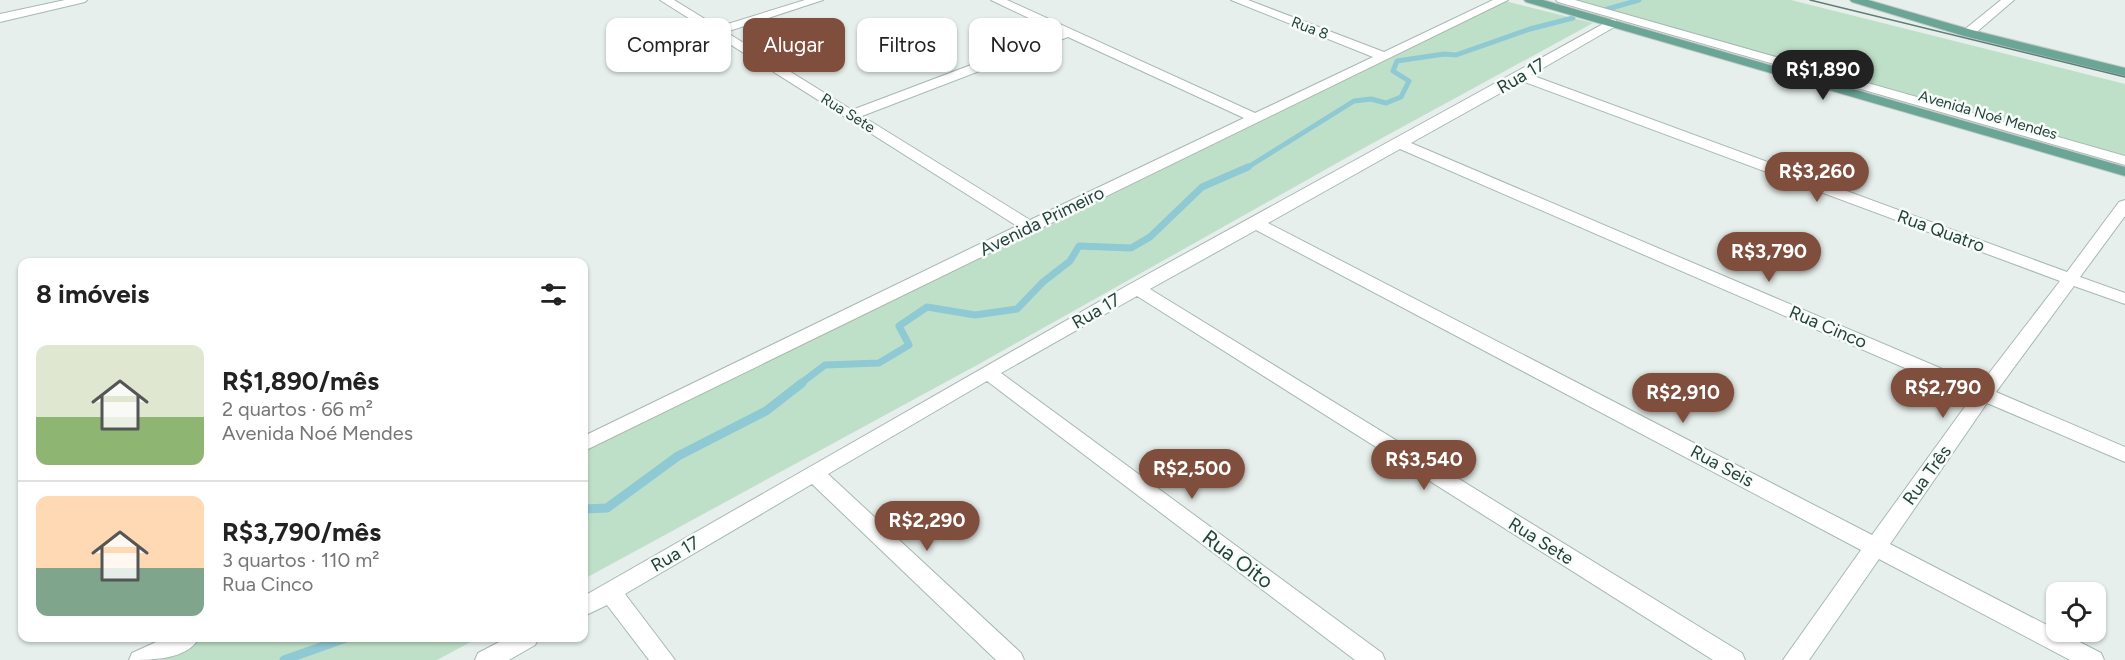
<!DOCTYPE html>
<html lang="pt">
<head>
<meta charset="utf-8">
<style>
  :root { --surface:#fff; --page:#f2f2f2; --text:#222; --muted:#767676; --line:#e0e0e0; --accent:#804e3d }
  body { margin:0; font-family:Figtree,sans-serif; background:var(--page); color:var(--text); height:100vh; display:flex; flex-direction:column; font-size:22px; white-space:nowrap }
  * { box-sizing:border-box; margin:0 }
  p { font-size:20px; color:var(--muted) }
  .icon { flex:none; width:33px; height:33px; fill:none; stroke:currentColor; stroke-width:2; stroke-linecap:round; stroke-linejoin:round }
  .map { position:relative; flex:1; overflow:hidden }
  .panel { position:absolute; left:18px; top:258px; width:570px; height:384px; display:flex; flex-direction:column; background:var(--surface); border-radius:12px; box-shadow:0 2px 4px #0004 }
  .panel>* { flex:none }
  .banner { position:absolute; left:606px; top:18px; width:570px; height:54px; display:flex; gap:12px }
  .buttons { position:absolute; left:2046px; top:582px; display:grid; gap:12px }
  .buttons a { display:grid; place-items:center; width:60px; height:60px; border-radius:12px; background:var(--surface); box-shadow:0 2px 4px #0004; font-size:30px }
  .price { position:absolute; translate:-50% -51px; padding:0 14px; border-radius:21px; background:var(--accent); color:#fff; font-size:20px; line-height:39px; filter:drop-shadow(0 2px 3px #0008) }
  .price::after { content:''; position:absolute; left:50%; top:36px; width:18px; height:14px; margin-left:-9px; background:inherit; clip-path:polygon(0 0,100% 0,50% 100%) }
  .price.selected { background:#222; color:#fff }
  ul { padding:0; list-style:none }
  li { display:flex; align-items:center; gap:18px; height:150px; padding:0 18px }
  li+li { border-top:2px solid var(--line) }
  li span { display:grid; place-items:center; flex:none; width:168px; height:120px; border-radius:12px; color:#555 }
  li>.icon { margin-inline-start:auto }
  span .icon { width:72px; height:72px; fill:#fffc; stroke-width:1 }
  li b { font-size:26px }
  h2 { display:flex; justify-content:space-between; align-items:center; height:72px; padding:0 18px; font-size:26px }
  .pill { padding:0 21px; border-radius:12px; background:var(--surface); box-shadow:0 2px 4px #0004; font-size:21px; line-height:54px }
  .pill.selected { background:var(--accent); color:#fff }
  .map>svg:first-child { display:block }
</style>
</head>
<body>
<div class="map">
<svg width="2125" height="660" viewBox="0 0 2125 660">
  <rect width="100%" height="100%" fill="#e6efeb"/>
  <path fill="#bfe0c8" d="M 1555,0 L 1791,0 L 2125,84 L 2125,163 Z
    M 1505,1 L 1593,23 L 1362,149 L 979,364 L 584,579 L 584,451 Z
    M 206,638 L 478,638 L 437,660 L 161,660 Z"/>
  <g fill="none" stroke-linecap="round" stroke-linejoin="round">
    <path stroke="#8ec9d4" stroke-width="5" d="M 1597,12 L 1639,0
      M 1245,169 L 1354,101 L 1371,99 L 1386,103 L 1401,97 L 1409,81 L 1393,71 L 1397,61 L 1444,54 L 1456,55 L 1530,29 L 1573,18"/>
    <path stroke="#8ec9d4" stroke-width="7" d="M 800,384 L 825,365 L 879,363 L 909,345 L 899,326 L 927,307 L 975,315 L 1017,309 L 1043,282 L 1070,261 L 1079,246 L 1131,248 L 1150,237 L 1202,187 L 1248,167"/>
    <path stroke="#8ec9d4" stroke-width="9" d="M 584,509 L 607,508 L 678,456 L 766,411 L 802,383
      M 284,660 L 346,638"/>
    <g stroke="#a8b8b2" stroke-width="2">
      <path id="minor" d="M 65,0 L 87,0 L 85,2 L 0,22 L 0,14 Z
        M 660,0 L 674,0 L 718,27 L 805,0 L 823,0 L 726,32 L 852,110 L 1058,32 L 991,0 L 1007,0 L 1255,113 L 1373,57 L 1231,0 L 1248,0 L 1384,52 L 1493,0 L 1508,0 L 584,451 L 584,436 L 1017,226 ZM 1068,37 L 1244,118 L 1030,220 L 862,116 Z
        M 1556,0 L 1575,0 L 2125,156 L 2125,165 L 1558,2 Z
        M 2001,0 L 2014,0 L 1972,36 L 1964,36 L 1964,30 Z
        M 1612,19 L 1616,20 L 1616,26 L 1531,75 L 2067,272 L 2119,202 L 2125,200 L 2125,216 L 2080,277 L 2125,293 L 2125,304 L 2074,286 L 1996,392 L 2125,447 L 2125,462 L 1987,403 L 1890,544 L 2101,653 L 2104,660 L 2070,660 L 1879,559 L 1809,660 L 1783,660 L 1861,550 L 1256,230 L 1150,289 L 1742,653 L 1745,660 L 1713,660 L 1137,296 L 1001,373 L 1382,653 L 1385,660 L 1355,660 L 987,381 L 828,474 L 1021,653 L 1024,660 L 996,660 L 812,484 L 625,594 L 675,660 L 649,660 L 607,605 L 584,616 L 584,596 L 1130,284 ZM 1522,81 L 2060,281 L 1980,385 L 1411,143 ZM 1400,149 L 1972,397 L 1872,535 L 1268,223 Z
        M 165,638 L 199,638 C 187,660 151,660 129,660 L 132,653 Z
        M 507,638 L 539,638 L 535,645 L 509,660 L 475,660 L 478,653 Z"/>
    </g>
    <g stroke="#c2cac8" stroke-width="2">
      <path id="major" d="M 1524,0 L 1543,0 L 2125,167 L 2125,176 L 1526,2 Z
        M 1850,0 L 1868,0 L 1972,30 L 2125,68 L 2125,76 L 1964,36 L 1852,2 Z"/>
    </g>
    <use href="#minor" fill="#fff" fill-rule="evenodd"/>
    <use href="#major" fill="#6aa596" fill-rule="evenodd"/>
    <path stroke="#5f7d75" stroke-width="1.5" d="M 1810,0 L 2125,77"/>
  </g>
  <g text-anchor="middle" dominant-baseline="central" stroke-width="5" stroke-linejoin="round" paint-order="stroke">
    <g font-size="15" fill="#24423a" stroke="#f7fbf9">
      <text transform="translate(1310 28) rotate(21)">Rua 8</text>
      <text transform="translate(848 113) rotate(32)">Rua Sete</text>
      <text transform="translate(1988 115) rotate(16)">Avenida Noé Mendes</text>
    </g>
    <g font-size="18" fill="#24423a" stroke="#f7fbf9">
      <text transform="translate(1521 76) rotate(-30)">Rua 17</text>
      <text transform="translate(1042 221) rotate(-26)">Avenida Primeiro</text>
      <text transform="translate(1941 231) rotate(20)">Rua Quatro</text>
      <text transform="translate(1096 311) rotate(-30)">Rua 17</text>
      <text transform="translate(1828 327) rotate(23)">Rua Cinco</text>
      <text transform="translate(1722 466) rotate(28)">Rua Seis</text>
      <text transform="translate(1927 475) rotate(-54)">Rua Três</text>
      <text transform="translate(1541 541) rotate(32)">Rua Sete</text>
      <text transform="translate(675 554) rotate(-30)">Rua 17</text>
    </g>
    <g font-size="21" fill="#24423a" stroke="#f7fbf9">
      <text transform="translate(1238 559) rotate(37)">Rua Oito</text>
    </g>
  </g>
</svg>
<div class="buttons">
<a><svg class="icon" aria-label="locate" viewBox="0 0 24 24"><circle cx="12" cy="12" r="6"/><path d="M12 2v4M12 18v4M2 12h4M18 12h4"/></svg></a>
</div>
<b class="price selected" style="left:1823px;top:101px">R$1,890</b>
<b class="price" style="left:1817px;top:203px">R$3,260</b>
<b class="price" style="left:1769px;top:283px">R$3,790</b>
<b class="price" style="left:1943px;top:419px">R$2,790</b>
<b class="price" style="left:1683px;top:424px">R$2,910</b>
<b class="price" style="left:1424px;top:491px">R$3,540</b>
<b class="price" style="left:1192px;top:500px">R$2,500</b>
<b class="price" style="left:927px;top:552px">R$2,290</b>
<div class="banner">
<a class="pill">Comprar</a>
<a class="pill selected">Alugar</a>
<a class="pill">Filtros</a>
<a class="pill">Novo</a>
</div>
<section class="panel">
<h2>8 imóveis<svg class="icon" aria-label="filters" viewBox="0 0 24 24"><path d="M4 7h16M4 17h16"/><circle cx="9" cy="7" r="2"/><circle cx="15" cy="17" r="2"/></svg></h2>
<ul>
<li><span style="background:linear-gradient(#dfe7d0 60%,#8fb573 0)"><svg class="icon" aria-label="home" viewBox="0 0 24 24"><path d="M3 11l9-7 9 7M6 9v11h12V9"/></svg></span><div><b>R$1,890/mês</b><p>2 quartos · 66 m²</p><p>Avenida Noé Mendes</p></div></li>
<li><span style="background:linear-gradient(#ffd9b3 60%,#7fa58c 0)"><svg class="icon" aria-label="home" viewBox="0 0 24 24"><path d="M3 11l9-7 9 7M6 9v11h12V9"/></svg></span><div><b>R$3,790/mês</b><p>3 quartos · 110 m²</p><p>Rua Cinco</p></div></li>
</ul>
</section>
</div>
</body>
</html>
